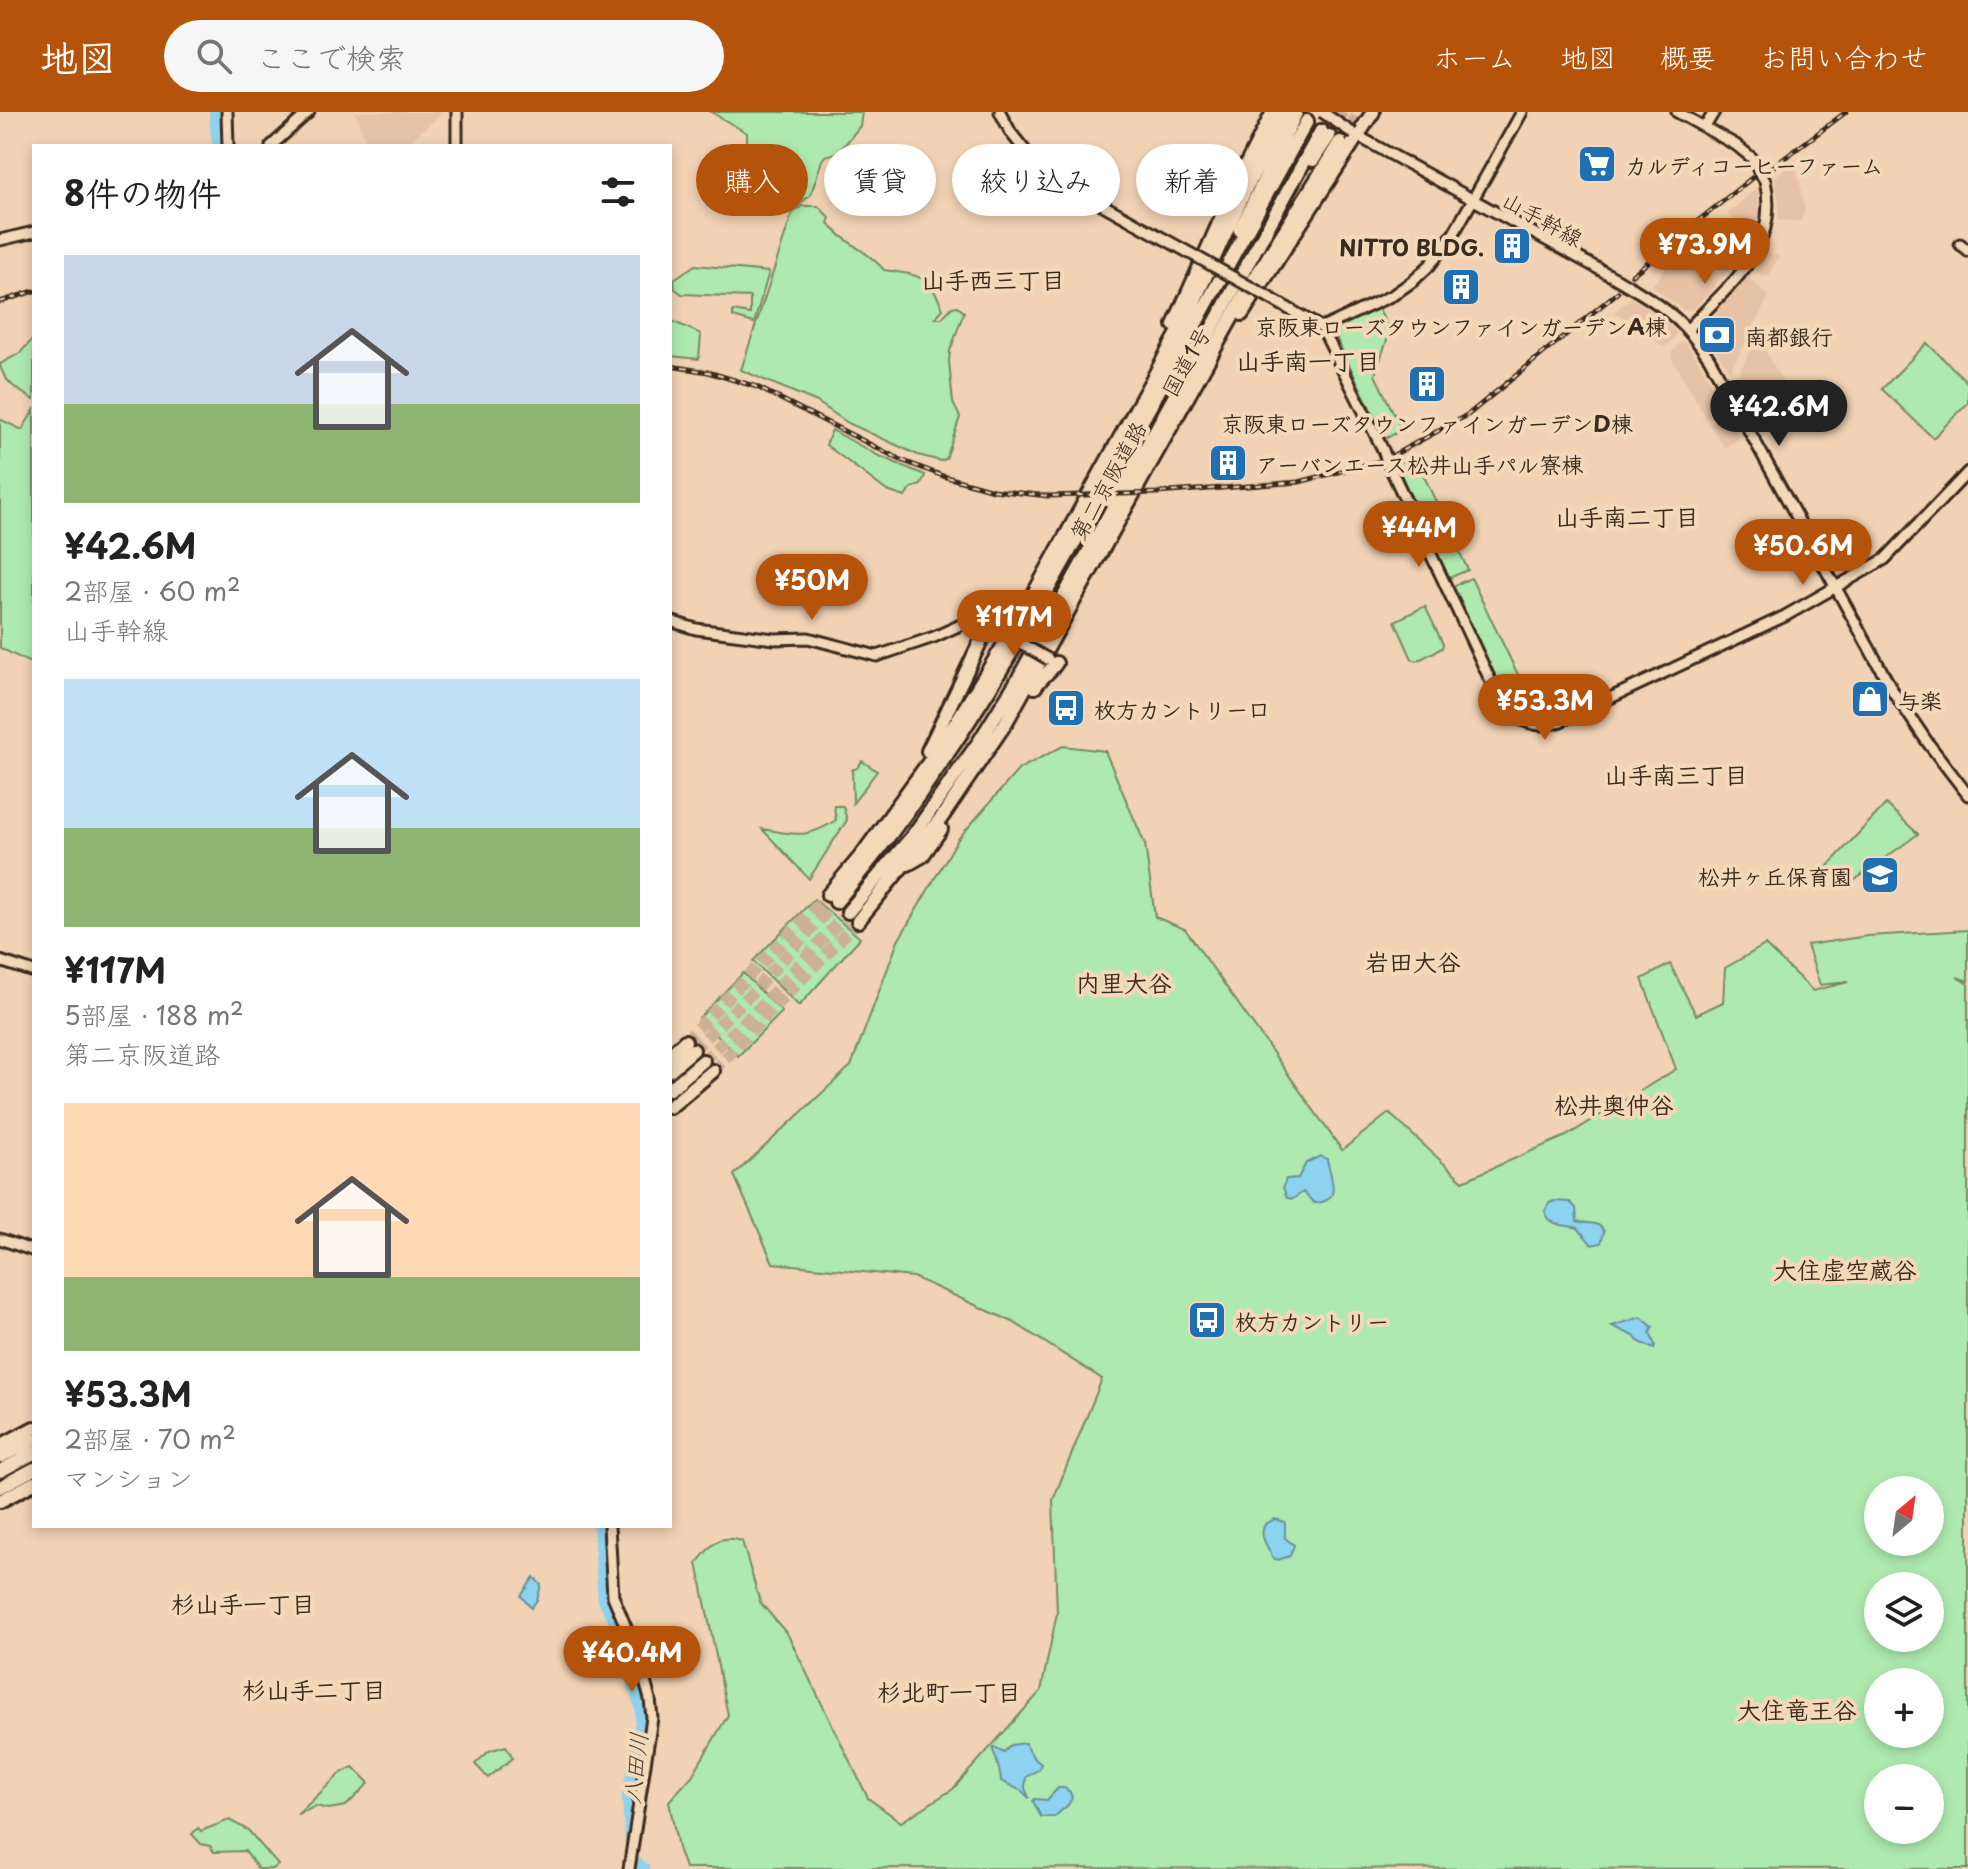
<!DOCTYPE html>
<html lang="ja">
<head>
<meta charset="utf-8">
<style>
  :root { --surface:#fff; --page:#f6f6f6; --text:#222; --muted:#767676; --accent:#b45309 }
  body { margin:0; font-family:"Playpen Sans","Klee One",sans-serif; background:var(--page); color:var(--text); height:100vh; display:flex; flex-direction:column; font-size:30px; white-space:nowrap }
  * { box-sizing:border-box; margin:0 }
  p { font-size:26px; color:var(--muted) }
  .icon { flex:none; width:44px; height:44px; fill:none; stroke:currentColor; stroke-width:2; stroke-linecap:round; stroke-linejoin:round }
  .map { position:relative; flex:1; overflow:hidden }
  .drawer { position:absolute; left:32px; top:32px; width:640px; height:1384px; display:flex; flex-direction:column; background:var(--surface); border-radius:0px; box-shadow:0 4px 12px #0003 }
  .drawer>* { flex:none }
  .banner { position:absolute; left:696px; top:32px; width:760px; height:72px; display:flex; gap:16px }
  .needle { width:52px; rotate:29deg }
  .fabs { position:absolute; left:1864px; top:1364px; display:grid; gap:16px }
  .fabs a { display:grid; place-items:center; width:80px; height:80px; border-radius:50%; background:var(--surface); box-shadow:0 4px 12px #0003; font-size:40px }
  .price { position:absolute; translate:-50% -68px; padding:0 18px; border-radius:28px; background:var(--accent); color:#fff; font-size:26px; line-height:52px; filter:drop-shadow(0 2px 4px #0008) }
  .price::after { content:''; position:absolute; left:50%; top:48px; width:24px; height:18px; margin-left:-12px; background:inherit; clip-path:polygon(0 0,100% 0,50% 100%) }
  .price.active { background:#222; color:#fff }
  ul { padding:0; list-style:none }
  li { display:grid; align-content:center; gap:16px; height:424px; padding:0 32px }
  li span { display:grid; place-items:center; height:248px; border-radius:0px; color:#555 }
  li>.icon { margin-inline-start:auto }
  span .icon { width:144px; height:144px; fill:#fffc; stroke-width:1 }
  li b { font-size:34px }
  h2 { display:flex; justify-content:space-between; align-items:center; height:96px; padding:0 32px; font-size:34px }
  .tag { padding:0 28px; border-radius:36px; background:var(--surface); box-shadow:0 4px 12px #0003; font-size:28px; line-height:72px }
  .tag.active { background:var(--accent); color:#fff }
  header { display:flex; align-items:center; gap:48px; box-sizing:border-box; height:112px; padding:0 40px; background:var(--accent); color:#fff }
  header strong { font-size:38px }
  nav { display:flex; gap:44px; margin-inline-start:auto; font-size:28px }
  .search { width:560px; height:72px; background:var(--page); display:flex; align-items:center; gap:20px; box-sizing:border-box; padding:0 28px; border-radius:44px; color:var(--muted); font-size:30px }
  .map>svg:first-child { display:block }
</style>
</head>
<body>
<header>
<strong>地図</strong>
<div class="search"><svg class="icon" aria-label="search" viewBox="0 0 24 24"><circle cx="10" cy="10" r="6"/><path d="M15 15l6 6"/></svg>ここで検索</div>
<nav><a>ホーム</a><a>地図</a><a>概要</a><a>お問い合わせ</a></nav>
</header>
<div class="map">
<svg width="1968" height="1757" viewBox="0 0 1968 1757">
  <rect width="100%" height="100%" fill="#f1d2b4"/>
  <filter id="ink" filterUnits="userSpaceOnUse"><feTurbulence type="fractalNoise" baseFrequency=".0125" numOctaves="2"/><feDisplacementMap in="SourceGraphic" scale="16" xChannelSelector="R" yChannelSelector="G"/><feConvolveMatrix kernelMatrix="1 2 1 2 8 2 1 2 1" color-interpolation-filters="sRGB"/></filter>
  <g filter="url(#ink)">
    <path fill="#e6c3a6" d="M 355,0 L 443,0 L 405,34 L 368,34 Z
      M 1795,48 L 1805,100 L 1800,109 L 1778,108 L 1779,90 L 1774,66 Z
      M 1757,76 L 1760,101 L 1758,117 L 1752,129 L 1728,101 Z
      M 1701,125 L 1702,130 L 1729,155 L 1729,158 L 1694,197 L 1683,198 L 1652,174 L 1665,157 L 1678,146 L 1677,145 Z
      M 1767,140 L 1779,145 L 1769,163 L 1764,165 L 1756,158 L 1757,154 Z
      M 1747,165 L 1769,184 L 1730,260 L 1704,221 L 1705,211 Z
      M 1631,186 L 1658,203 L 1676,219 L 1676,223 L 1666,234 L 1662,234 L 1637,213 L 1614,200 Z
      M 1757,224 L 1786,275 L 1767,286 L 1777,306 L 1762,314 L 1759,313 L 1735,270 Z
      M 1681,230 L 1685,230 L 1699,250 L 1724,297 L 1707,307 L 1671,245 L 1671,241 Z
      M 1727,301 L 1740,325 L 1725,336 L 1709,311 Z"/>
    <path fill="#aee9af" stroke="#748a66" stroke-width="2" fill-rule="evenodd" d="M 711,0 L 862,0 L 860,14 L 839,40 L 825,44 L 822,48 L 811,82 L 795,97 C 778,95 758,82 750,67 L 763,45 L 747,32 L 747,21 Z
      M 802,94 L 818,94 L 830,106 L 828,111 C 847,134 867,137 884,158 C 918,163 929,162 943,197 L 935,206 L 942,206 L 952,195 L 957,194 L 964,200 L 950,239 L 949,249 L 953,291 L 960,305 L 946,347 L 941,349 L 918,343 L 848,311 L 817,290 L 741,258 L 792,102 Z
      M 695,153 L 769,160 L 754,211 L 733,205 L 733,199 L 750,202 L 750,185 L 682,182 L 675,177 L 674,167 Z
      M 1377,194 L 1390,219 L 1375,263 L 1402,318 L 1385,327 L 1331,215 Z
      M 670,208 L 701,222 L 699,247 L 670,244 Z
      M 34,226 L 34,288 C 19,279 3,270 0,252 L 20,241 Z
      M 1927,231 L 1968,271 L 1968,291 L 1933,326 L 1882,277 Z
      M 34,298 L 34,553 L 0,536 L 0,307 L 22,318 Z
      M 832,318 L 877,343 L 925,363 L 921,373 L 911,376 L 905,385 L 887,379 L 826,333 Z
      M 1414,343 L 1468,458 L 1449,466 L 1396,352 Z
      M 1471,466 L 1539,606 L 1519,600 L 1505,585 L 1454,476 L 1455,473 Z
      M 1425,494 L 1443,532 L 1442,536 L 1417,549 L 1412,547 L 1395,509 Z
      M 1063,634 L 1105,639 L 1145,732 L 1155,805 L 1185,817 L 1342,1038 L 1389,1001 L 1463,1069 L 1566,1024 L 1676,957 L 1642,867 L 1670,852 L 1696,903 L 1723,890 L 1725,856 L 1765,833 L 1813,879 L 1848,870 L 1820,873 L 1807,833 L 1868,824 L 1968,818 L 1968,869 L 1957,865 L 1968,872 L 1968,1757 L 685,1756 L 678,1736 L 669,1689 L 692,1664 L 728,1603 L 697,1451 C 713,1432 716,1422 742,1429 L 760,1490 L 788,1523 L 868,1686 L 901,1710 L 953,1677 L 1041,1579 L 1057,1501 L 1053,1388 L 1102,1267 L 1013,1210 L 913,1165 L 773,1151 L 734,1063 L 851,954 L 898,829 L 958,727 L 1019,657 ZM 1878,1378 L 1930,1378 L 1930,1430 L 1878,1430 ZM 1878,1474 L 1930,1474 L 1930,1526 L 1878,1526 ZM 1878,1570 L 1930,1570 L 1930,1622 L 1878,1622 ZM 1878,1666 L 1930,1666 L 1930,1718 L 1878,1718 Z
      M 862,649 L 877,659 L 853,691 L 852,658 L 857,656 Z
      M 1886,692 L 1918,722 L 1844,776 L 1826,760 L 1826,756 Z
      M 834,694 L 843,694 L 847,708 L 809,767 L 762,717 C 796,722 806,728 836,708 Z
      M 814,787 L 860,826 L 799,894 L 753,849 Z
      M 743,861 L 782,900 L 738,944 L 699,906 Z
      M 506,1634 L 513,1646 L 488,1666 L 475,1652 L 489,1639 Z
      M 353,1655 L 369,1671 L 346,1694 L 328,1697 L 316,1694 L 297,1703 L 341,1661 Z
      M 229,1708 L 248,1718 L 278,1753 L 273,1757 L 258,1757 L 245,1739 L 214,1740 L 210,1734 L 201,1732 L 192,1722 L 198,1716 L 201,1719 Z"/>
    <path fill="#8dd2ee" stroke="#6c8f9b" stroke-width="2" d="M 1320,1044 L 1327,1047 C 1331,1067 1343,1090 1314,1091 L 1303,1080 L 1293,1087 L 1287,1086 L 1283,1075 L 1286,1067 L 1298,1066 L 1306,1051 Z
      M 1554,1089 L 1570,1090 L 1576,1096 L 1577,1109 C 1587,1113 1599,1108 1604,1120 L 1601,1131 L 1592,1133 L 1578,1116 C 1565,1112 1550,1116 1545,1099 L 1549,1091 Z
      M 1641,1205 L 1653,1215 L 1650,1221 L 1655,1233 L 1654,1237 L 1638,1229 L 1634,1224 L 1612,1214 Z
      M 1275,1407 L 1285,1410 L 1285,1426 L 1294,1433 L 1290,1444 L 1278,1448 L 1273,1446 C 1268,1435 1258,1424 1265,1412 Z
      M 534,1465 L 541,1473 L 537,1488 L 531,1496 L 521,1484 Z
      M 1025,1631 L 1033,1645 L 1041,1652 L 1039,1657 L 1026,1665 L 1025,1676 L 1029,1686 L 1022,1679 L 1001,1669 C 1001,1665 996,1643 993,1639 L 994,1635 L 1004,1640 L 1011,1633 Z
      M 1058,1676 L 1064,1676 L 1070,1680 L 1072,1686 L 1068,1693 L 1054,1705 L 1041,1705 L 1033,1689 L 1035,1687 L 1047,1688 Z"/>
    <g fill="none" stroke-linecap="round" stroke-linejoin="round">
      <path stroke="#8dd2ee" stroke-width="12" d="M 215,0 L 218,34
        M 599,1414 L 604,1488 L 628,1534 L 627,1553 L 641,1596 L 641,1609 L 628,1684 L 632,1748 L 644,1757"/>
      <path stroke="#cdb096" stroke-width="12" stroke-dasharray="12 6" stroke-linecap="butt" d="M 1329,24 L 1343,0
        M 1340,30 L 1360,0
        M 685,929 L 828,783
        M 693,938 L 749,884 L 836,790
        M 703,949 L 760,895 L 848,800
        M 713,959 L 858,809"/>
      <g stroke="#3b2a1e" stroke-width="15">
        <path id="secondary" d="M 227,0 L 228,34
          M 457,0 L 457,34
          M 1000,0 L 1011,21 L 1035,51 L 1056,67 L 1195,144
          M 1677,0 L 1736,33 L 1752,46
          M 1705,15 L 1714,0
          M 1354,22 L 1617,167
          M 271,34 L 309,0
          M 0,128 L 34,120
          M 1960,132 L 1968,139
          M 1634,177 C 1669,198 1686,212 1709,246 L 1894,581 L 1928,631 L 1968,683
          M 1263,182 L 1322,216 L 1383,338
          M 1322,216 L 1393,183 L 1413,169 L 1430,153 L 1454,121 L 1522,0
          M 1689,216 C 1729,172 1781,137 1765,69
          M 1387,349 L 1501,591 C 1516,609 1537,618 1559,610 L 1785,504 L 1885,447 L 1968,360
          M 670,509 L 696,517 L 774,527 L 808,526 L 877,544 L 934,525 L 967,510 L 993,515
          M 0,849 L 34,860
          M 0,1127 L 34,1139
          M 609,1414 L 613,1484 L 637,1542 L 650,1587 L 652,1606 L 629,1757"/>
      </g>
      <g stroke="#3b2a1e" stroke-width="18">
        <path id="highway" d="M 1313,48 L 1329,24
          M 1240,118 L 1296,1
          M 1242,202 L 1373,0
          M 1174,213 L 1235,75 L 1273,0
          M 1035,575 C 1041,565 1050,560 1056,551
          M 928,639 L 988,514
          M 908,752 L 922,744 L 941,717
          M 828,783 L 861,744 L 945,628 L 1017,512 L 1188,203 L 1247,74 L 1286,0
          M 836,790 C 947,660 1026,519 1108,370 C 1175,250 1241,130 1307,9
          M 848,800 L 911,726 L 979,630 L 1017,569 L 1321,19
          M 858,809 L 942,705 L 1005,612 L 1245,182 L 1340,30
          M 670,943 L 685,929
          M 670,958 L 693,938
          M 670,977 L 703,949
          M 670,995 L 713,959
          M 0,1334 L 34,1316
          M 0,1345 L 34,1328
          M 0,1359 L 34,1341
          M 0,1375 L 34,1357
          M 0,1389 L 34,1371"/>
      </g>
      <use href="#secondary" stroke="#f3d8ba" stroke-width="9"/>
      <use href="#highway" stroke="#f3d8ba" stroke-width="12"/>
      <g stroke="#3b2a1e" stroke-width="5">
        <path id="rail" d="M 1770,57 L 1846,0
          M 1698,109 L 1753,65
          M 1632,163 L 1678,126
          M 0,190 L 34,179
          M 670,254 L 708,260 L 757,275 L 901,348 L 943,364 L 993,378 L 1048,384 L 1157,381 L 1299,370 L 1380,349
          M 1392,344 L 1469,302 L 1618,180"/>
      </g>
      <use href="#rail" stroke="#f3d8ba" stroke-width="2" stroke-dasharray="6" stroke-linecap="butt"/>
      <g stroke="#3b2a1e" stroke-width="15" stroke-linecap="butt">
        <path id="secondary-bridge" d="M 1322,0 L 1354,22
          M 1752,46 L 1765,69
          M 1195,144 L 1263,182
          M 1617,167 L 1634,177
          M 1383,338 L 1387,349
          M 996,517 L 1048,547"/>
      </g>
      <use href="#secondary-bridge" stroke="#f3d8ba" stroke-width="9"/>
    </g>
  </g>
  <defs>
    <g id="supermarket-square" transform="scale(2)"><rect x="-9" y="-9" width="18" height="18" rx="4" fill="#1f6fb2" stroke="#f3d8ba"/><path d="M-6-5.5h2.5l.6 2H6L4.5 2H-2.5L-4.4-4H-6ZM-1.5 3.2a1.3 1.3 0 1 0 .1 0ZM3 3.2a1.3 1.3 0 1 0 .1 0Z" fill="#fff"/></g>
    <g id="building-square" transform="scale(2)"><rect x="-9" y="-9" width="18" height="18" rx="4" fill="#1f6fb2" stroke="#f3d8ba"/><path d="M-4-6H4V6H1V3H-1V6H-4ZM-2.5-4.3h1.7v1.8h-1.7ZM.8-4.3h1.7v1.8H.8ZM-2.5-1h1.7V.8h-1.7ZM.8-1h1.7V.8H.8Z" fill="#fff"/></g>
    <g id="bank-square" transform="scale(2)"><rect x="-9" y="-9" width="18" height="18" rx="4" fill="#1f6fb2" stroke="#f3d8ba"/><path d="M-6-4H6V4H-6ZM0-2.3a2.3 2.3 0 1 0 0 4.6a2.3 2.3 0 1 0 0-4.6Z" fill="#fff"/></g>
    <g id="shop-square" transform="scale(2)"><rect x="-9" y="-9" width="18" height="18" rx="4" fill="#1f6fb2" stroke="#f3d8ba"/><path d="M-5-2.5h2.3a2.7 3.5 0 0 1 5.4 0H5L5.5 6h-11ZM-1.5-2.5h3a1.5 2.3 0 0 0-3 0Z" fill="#fff"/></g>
    <g id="bus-square" transform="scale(2)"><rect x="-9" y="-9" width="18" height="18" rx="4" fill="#1f6fb2" stroke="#f3d8ba"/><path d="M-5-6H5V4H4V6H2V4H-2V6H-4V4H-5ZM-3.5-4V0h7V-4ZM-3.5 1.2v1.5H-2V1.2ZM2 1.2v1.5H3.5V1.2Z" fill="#fff"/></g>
    <g id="school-square" transform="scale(2)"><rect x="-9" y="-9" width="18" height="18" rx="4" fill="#1f6fb2" stroke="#f3d8ba"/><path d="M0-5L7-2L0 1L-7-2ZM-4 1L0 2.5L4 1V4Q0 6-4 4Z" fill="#fff"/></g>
  </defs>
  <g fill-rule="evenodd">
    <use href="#supermarket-square" x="1597" y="52"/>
    <use href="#building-square" x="1512" y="134"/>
    <use href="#building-square" x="1461" y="175"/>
    <use href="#bank-square" x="1717" y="223"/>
    <use href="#building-square" x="1427" y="272"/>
    <use href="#building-square" x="1228" y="351"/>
    <use href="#shop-square" x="1870" y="587"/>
    <use href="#bus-square" x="1066" y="596"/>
    <use href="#school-square" x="1880" y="763"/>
    <use href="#bus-square" x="1207" y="1208"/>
  </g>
  <g text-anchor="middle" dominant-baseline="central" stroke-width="8" stroke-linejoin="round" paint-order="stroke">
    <g font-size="22" font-weight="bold" fill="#3b2a1e" stroke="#f3d8ba" text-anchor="start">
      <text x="1625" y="52">カルディコーヒーファーム</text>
      <text x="1484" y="134" text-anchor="end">NITTO BLDG.</text>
      <text x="1461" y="213" text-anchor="middle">京阪東ローズタウンファインガーデンA棟</text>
      <text x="1745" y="223">南都銀行</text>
      <text x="1427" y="310" text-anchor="middle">京阪東ローズタウンファインガーデンD棟</text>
      <text x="1256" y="351">アーバンエース松井山手パル寮棟</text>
      <text x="1898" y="587">与楽</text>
      <text x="1094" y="596">枚方カントリー口</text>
      <text x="1852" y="763" text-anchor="end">松井ヶ丘保育園</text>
      <text x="1235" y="1208">枚方カントリー</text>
    </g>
    <g font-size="22" fill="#3b2a1e" stroke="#f3d8ba">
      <text transform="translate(1543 106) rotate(29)">山手幹線</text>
      <text transform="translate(1185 249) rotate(-61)">国道1号</text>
      <text transform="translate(1107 368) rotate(-61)">第二京阪道路</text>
    </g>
    <g font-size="24" font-weight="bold" fill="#3b2a1e" stroke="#f3d8ba">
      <text x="993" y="167">山手西三丁目</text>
      <text x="1308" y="248">山手南一丁目</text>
      <text x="1627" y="404">山手南二丁目</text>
      <text x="1676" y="662">山手南三丁目</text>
      <text x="1413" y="849">岩田大谷</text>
      <text x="1124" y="870">内里大谷</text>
      <text x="1614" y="992">松井奥仲谷</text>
      <text x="1845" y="1157">大住虚空蔵谷</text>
      <text x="243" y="1491">杉山手一丁目</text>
      <text x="314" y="1577">杉山手二丁目</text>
      <text x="949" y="1579">杉北町一丁目</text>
      <text x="1797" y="1597">大住竜王谷</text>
    </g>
    <g font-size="24" font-style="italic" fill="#47433d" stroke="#f3d8ba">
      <text transform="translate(634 1656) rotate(-84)">八田川</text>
    </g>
  </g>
</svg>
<div class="fabs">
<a><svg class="needle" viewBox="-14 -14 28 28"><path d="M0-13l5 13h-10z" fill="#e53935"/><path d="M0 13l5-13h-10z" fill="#767676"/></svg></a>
<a><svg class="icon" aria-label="layers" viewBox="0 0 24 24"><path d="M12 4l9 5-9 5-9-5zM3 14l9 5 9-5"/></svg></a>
<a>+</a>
<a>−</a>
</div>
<b class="price" style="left:1705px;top:174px">¥73.9M</b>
<b class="price active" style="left:1779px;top:336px">¥42.6M</b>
<b class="price" style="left:1419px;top:457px">¥44M</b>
<b class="price" style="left:1803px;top:475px">¥50.6M</b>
<b class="price" style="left:812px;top:510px">¥50M</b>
<b class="price" style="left:1014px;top:546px">¥117M</b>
<b class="price" style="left:1545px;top:630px">¥53.3M</b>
<b class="price" style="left:632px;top:1582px">¥40.4M</b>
<div class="banner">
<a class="tag active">購入</a>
<a class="tag">賃貸</a>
<a class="tag">絞り込み</a>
<a class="tag">新着</a>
</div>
<section class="drawer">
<h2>8件の物件<svg class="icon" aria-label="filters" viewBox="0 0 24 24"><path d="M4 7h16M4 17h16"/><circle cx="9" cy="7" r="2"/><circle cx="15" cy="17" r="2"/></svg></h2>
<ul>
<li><span style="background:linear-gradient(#c9d6e8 60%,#8fb573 0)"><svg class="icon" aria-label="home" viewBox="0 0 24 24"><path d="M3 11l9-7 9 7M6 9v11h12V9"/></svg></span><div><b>¥42.6M</b><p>2部屋 · 60 m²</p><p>山手幹線</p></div></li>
<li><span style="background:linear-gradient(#bfe0f5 60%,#8fb573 0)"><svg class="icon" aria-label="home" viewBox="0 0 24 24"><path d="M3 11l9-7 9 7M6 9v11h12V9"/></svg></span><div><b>¥117M</b><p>5部屋 · 188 m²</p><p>第二京阪道路</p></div></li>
<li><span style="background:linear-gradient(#ffd9b3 70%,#8fb573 0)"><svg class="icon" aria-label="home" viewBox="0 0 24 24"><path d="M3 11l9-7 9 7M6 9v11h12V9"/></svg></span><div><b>¥53.3M</b><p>2部屋 · 70 m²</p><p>マンション</p></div></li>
</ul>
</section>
</div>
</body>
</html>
